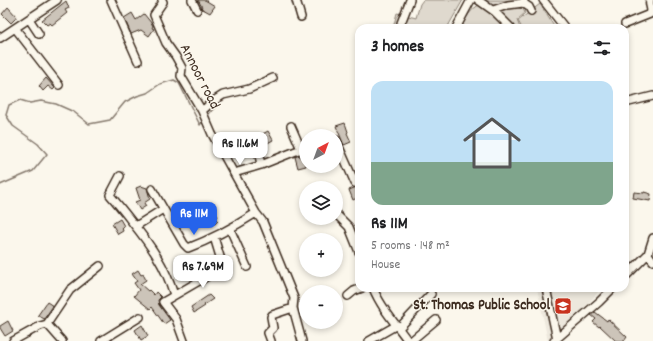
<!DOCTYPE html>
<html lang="en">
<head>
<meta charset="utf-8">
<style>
  :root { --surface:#fff; --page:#f6f6f6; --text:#202124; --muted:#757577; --accent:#2563eb }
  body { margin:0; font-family:Dekko,sans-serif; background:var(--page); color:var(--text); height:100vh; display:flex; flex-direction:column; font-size:15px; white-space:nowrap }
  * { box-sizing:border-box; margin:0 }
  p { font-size:13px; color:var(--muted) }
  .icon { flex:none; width:22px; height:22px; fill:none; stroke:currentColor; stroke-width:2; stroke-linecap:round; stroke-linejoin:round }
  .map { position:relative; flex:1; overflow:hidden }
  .side { position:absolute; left:355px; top:24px; width:274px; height:268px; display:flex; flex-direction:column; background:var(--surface); border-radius:12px; box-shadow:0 2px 6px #0003 }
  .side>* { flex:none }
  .needle { width:26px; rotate:41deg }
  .controls { position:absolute; left:299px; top:129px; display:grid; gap:8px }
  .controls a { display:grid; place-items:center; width:44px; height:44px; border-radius:50%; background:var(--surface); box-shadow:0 2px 6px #0003; font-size:20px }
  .price { position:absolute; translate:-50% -34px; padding:0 9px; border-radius:8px; background:#fff; color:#222; font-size:13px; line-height:26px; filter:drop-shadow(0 1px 2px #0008) }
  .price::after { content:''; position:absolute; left:50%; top:24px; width:12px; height:9px; margin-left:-6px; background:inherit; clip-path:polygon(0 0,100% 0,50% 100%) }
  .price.current { background:var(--accent); color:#fff }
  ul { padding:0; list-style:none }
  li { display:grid; align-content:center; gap:8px; height:212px; padding:0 16px }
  li span { display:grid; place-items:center; height:124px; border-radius:12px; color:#555 }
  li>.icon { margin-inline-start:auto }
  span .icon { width:72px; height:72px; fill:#fffc; stroke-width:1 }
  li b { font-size:17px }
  h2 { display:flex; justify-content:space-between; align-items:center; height:48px; padding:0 16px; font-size:17px }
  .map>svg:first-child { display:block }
</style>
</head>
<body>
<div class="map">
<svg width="653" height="341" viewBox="0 0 653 341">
  <rect width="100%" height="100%" fill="#fbf7ec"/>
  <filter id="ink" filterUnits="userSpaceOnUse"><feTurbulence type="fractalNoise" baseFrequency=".025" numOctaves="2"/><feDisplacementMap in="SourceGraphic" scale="8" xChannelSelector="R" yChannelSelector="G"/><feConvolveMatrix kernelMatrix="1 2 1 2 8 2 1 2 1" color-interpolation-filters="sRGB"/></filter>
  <g filter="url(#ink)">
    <path fill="#ede8dd" d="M 537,288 L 602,288 L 569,325 L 548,341 Z"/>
    <path fill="#dfd9ce" stroke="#8d8276" d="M 423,0 L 463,0 L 447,28 L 393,28 L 397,13 L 416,18 L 420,4 Z
      M 483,0 L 519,0 L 525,13 L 517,20 L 520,28 L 513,28 Z
      M 481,4 L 509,28 L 461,28 C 466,18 470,9 481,4 Z
      M 540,4 L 555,28 L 522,28 L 518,21 Z"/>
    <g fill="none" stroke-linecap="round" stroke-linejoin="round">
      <path stroke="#85796d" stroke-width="1.5" d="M 208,115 L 215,107
        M 0,185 L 33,171 L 47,154 L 38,144 L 13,126 L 6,115 L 9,105 L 20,100 L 30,103 L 41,101 L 56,104 L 74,112 L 89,124 L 110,120 L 125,102 L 137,96 L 147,93 L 160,84 L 174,80 L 179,83 L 200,125 L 202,122"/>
    </g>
    <path fill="#ccc4b9" stroke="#3b2a1e" d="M 198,0 L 205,0 L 215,6 L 210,13 L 201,8 L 202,7 Z
      M 66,1 L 69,8 L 65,10 L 67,13 L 52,25 L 50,23 L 47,25 L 42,20 Z
      M 8,7 L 16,16 L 16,18 L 11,23 L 2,14 Z
      M 132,13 L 136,20 L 144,14 L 152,24 L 153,26 L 152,28 L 154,29 L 149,36 L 141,30 L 131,34 L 124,18 Z
      M 46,78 L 55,88 L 53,90 L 48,86 L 43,91 L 39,86 Z
      M 345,123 L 348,132 L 347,133 L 351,142 L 344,145 L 336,126 Z
      M 268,131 L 273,140 L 264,145 L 259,136 Z
      M 299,155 L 300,157 L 304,156 L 306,166 L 298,168 L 295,157 Z
      M 141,186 L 147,188 L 150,199 L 144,203 L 146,206 L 140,210 L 135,202 L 140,200 L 136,188 Z
      M 359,186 L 359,197 L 353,200 L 349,190 Z
      M 634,192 L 644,193 L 644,192 L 651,194 L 650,201 L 633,198 Z
      M 211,210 L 218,216 L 216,219 L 218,221 L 215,224 L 206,216 Z
      M 120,219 L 124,226 L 122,228 L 123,231 L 118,234 L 112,224 Z
      M 138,270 L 141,275 L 143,274 L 146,280 L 140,284 L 148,291 L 149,290 L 154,295 L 156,292 L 161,297 L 158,300 L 159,305 L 170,320 L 164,324 L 152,307 L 150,309 L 134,296 L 139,290 L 134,283 L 137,281 L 132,274 Z
      M 209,295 L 213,299 L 204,305 L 205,306 L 194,313 L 191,307 Z
      M 47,302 L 53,306 L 44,319 L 38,315 Z
      M 595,312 L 607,321 L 608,319 L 627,337 L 624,341 L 616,341 L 600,326 L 599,327 L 593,322 L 596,319 L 591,315 Z
      M 8,321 L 13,331 L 5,336 L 0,328 L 0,326 Z
      M 142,325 L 148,336 L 141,340 L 135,330 Z"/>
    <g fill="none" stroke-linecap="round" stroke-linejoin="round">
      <g stroke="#3b2a1e" stroke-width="10">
        <path id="minor" d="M 111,0 L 138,61
          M 162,0 L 163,2 L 154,15 L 166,43 L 176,57 L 182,68 L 181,76 L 202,111 L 212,134 L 256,213 L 263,222 L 294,298 L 293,308 L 302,341
          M 192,0 L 197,10
          M 296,0 L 301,17
          M 478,0 L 495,12 L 511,28
          M 524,0 L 523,3 L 529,7 L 531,11
          M 543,0 L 565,28
          M 493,10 L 508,5 L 523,3
          M 29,19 L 39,34
          M 401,23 L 410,0
          M 625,24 L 650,14 C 653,9 648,5 650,0
          M 15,28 L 59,85
          M 456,28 L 471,0
          M 0,38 L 57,0
          M 625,103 L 653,96
          M 202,111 L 212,102 L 223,95 L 249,89 L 273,78
          M 291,126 L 301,149
          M 336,140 L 355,183
          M 257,145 L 261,165
          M 234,173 L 261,165 L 306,147
          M 120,176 L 110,195 C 118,204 125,213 132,222 C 151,246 165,265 174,295
          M 152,189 L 184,244 L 188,248 C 212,239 234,227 256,213
          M 336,214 L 349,227 L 359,252
          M 136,226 L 163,209
          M 230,229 L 247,267
          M 648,254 L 653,261
          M 625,277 L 648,254 L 653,238
          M 373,288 C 381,308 396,324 408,341
          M 546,288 L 557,339
          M 348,296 L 354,291 L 362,288
          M 47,324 L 70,290 L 100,266
          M 399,328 L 431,294
          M 13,341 L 40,326 L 47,324 L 62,341
          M 101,341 L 140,317
          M 184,341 L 176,319 L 163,302 L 206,277 L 217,269 L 220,265 L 221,260 L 214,237
          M 271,341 L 268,333 L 273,328 L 271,317 L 272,315 L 293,308
          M 369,341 L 397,325
          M 411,341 L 436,320
          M 554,341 L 599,302 L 613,288"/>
      </g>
      <use href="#minor" stroke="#fbf7ec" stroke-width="7"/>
    </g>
  </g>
  <defs>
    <g id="school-square" transform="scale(0.9)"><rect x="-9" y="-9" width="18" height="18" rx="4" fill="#c8321e" stroke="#fbf7ec"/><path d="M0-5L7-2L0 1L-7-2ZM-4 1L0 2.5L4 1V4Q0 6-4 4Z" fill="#fff"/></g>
  </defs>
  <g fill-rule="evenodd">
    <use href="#school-square" x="563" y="306"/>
  </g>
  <g text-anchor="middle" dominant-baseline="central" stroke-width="3" stroke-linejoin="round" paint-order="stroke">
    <g font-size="15" fill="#3b2a1e" stroke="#fbf7ec">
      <text transform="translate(199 77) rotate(63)">Annoor road</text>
    </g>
    <g font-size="15" font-weight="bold" fill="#3b2a1e" stroke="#fbf7ec" text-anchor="end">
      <text x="550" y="306">St. Thomas Public School</text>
    </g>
  </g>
</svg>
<div class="controls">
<a><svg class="needle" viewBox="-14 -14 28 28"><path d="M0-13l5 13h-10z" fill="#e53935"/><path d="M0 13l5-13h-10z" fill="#757577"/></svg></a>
<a><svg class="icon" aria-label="layers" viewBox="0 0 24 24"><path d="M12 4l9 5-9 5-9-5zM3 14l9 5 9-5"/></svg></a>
<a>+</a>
<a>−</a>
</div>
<b class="price" style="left:240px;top:166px">Rs 11.6M</b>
<b class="price current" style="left:194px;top:236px">Rs 11M</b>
<b class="price" style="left:203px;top:289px">Rs 7.69M</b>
<section class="side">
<h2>3 homes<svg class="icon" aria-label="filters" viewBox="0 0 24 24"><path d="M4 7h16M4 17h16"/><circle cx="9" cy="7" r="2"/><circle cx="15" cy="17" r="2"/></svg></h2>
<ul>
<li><span style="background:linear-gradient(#bfe0f5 65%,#7fa58c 0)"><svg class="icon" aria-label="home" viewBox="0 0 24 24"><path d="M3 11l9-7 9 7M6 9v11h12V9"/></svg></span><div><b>Rs 11M</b><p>5 rooms · 148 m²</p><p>House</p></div></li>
</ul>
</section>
</div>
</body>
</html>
